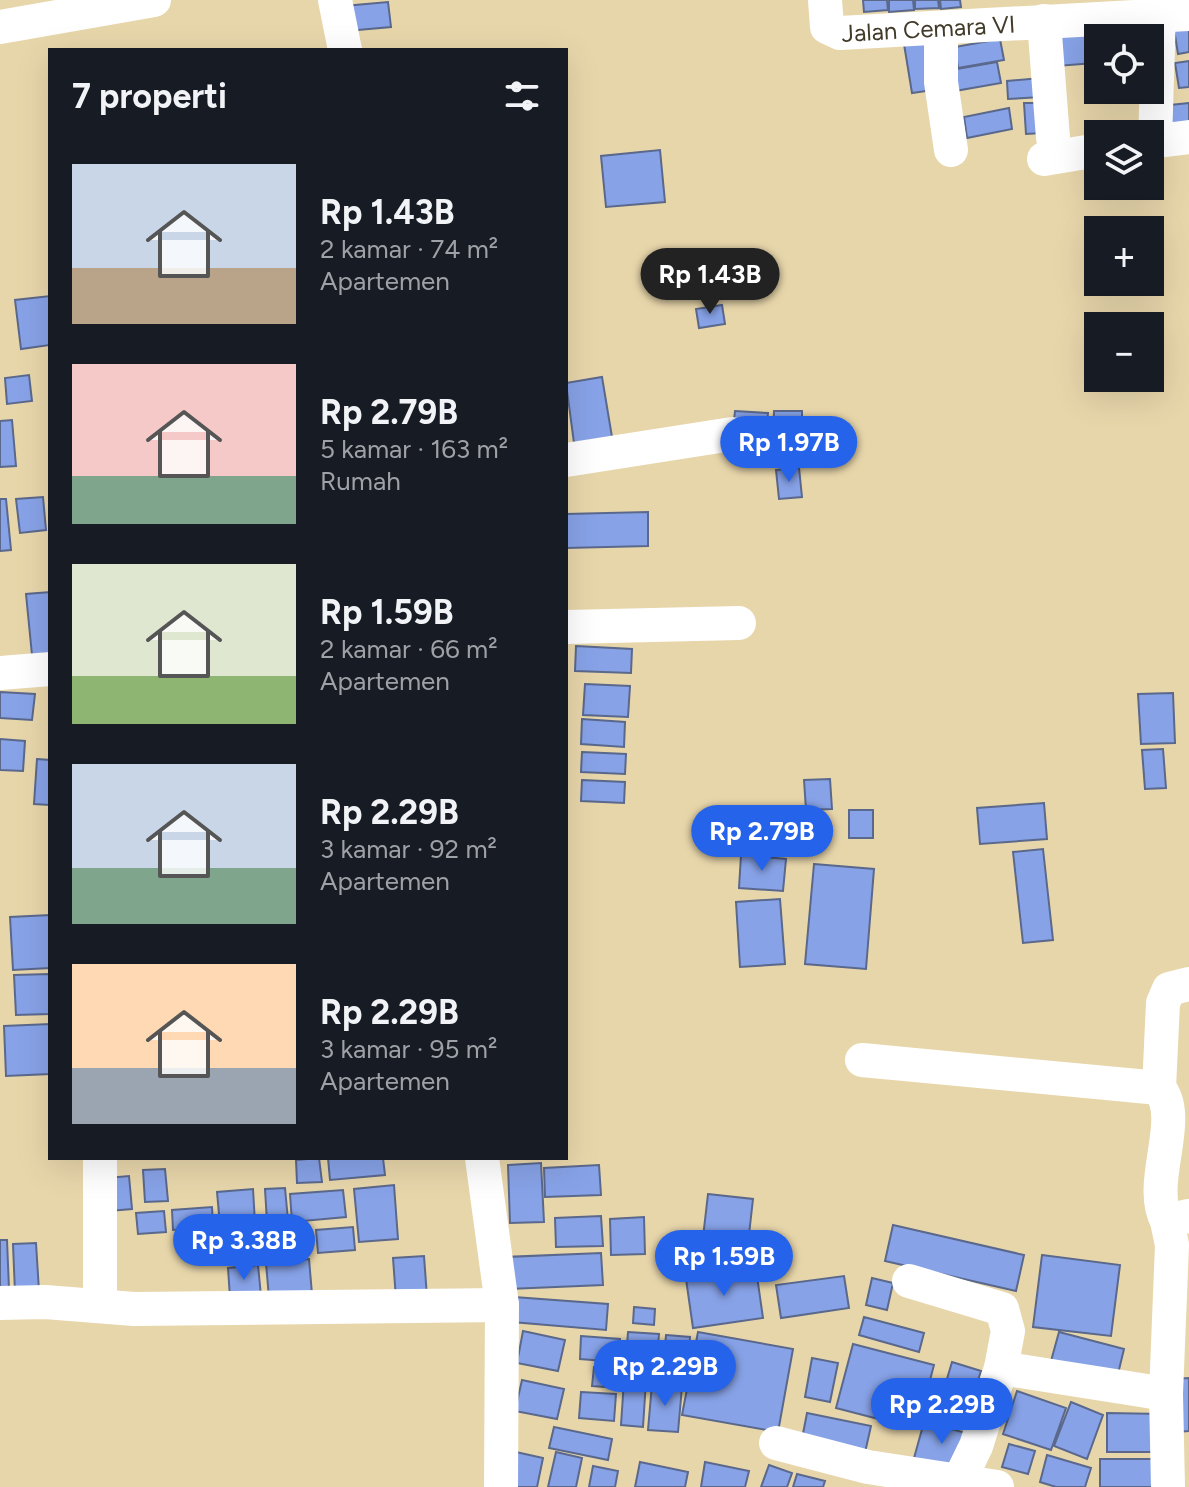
<!DOCTYPE html>
<html lang="id">
<head>
<meta charset="utf-8">
<style>
  :root { --surface:#171b24; --page:#20242c; --text:#f1f3f6; --muted:#9ea1a6; --accent:#2563eb }
  body { margin:0; font-family:Figtree,sans-serif; background:var(--page); color:var(--text); height:100vh; display:flex; flex-direction:column; font-size:30px; white-space:nowrap }
  * { box-sizing:border-box; margin:0 }
  p { font-size:26px; color:var(--muted) }
  .icon { flex:none; width:44px; height:44px; fill:none; stroke:currentColor; stroke-width:2; stroke-linecap:round; stroke-linejoin:round }
  .map { position:relative; flex:1; overflow:hidden }
  .details { position:absolute; left:48px; top:48px; width:520px; height:1112px; display:flex; flex-direction:column; background:var(--surface); border-radius:0px; box-shadow:0 8px 32px #0002 }
  .details>* { flex:none }
  .controls { position:absolute; left:1084px; top:24px; display:grid; gap:16px }
  .controls a { display:grid; place-items:center; width:80px; height:80px; border-radius:0px; background:var(--surface); box-shadow:0 8px 32px #0002; font-size:40px }
  .price { position:absolute; translate:-50% -68px; padding:0 18px; border-radius:28px; background:var(--accent); color:#fff; font-size:26px; line-height:52px; filter:drop-shadow(0 2px 4px #0008) }
  .price::after { content:''; position:absolute; left:50%; top:48px; width:24px; height:18px; margin-left:-12px; background:inherit; clip-path:polygon(0 0,100% 0,50% 100%) }
  .price.selected { background:#222; color:#fff }
  ul { padding:0; list-style:none }
  li { display:flex; align-items:center; gap:24px; height:200px; padding:0 24px }
  li span { display:grid; place-items:center; flex:none; width:224px; height:160px; border-radius:0px; color:#555 }
  li>.icon { margin-inline-start:auto }
  span .icon { width:96px; height:96px; fill:#fffc; stroke-width:1 }
  li b { font-size:34px }
  h2 { display:flex; justify-content:space-between; align-items:center; height:96px; padding:0 24px; font-size:34px }
  .map>svg:first-child { display:block }
</style>
</head>
<body>
<div class="map">
<svg width="1189" height="1487" viewBox="0 0 1189 1487">
  <rect width="100%" height="100%" fill="#e8d6ab"/>
  <path fill="#87a2e7" stroke="#5a688c" stroke-width="2" d="M 863,0 L 887,0 L 888,10 L 864,12 Z
    M 889,0 L 913,0 L 914,10 L 889,12 Z
    M 915,0 L 938,0 L 939,8 L 915,9 Z
    M 940,0 L 960,0 L 961,7 L 941,9 Z
    M 388,2 L 391,27 L 347,31 L 344,6 Z
    M 1091,25 L 1094,63 L 1057,66 L 1054,28 Z
    M 1189,27 L 1189,52 L 1178,54 L 1174,29 Z
    M 1000,39 L 1004,60 L 958,68 L 955,47 Z
    M 925,41 L 933,90 L 912,93 L 904,44 Z
    M 1189,61 L 1189,87 L 1179,88 L 1175,63 Z
    M 997,62 L 1001,83 L 955,91 L 951,70 Z
    M 1098,68 L 1098,89 L 1089,90 L 1086,70 Z
    M 1040,78 L 1041,97 L 1008,99 L 1007,81 Z
    M 1024,103 L 1040,103 L 1042,133 L 1026,134 Z
    M 1189,103 L 1189,132 L 1164,135 L 1161,106 Z
    M 1009,108 L 1012,129 L 967,138 L 964,117 Z
    M 660,150 L 665,202 L 606,207 L 601,156 Z
    M 50,296 L 50,345 L 21,349 L 15,300 Z
    M 722,305 L 725,324 L 699,328 L 696,309 Z
    M 29,375 L 32,401 L 7,404 L 5,378 Z
    M 602,377 L 612,437 L 574,443 L 566,383 Z
    M 735,411 L 768,413 L 766,433 L 733,431 Z
    M 774,411 L 802,411 L 802,436 L 773,435 Z
    M 12,420 L 16,466 L 0,467 L 0,421 Z
    M 799,468 L 802,497 L 779,499 L 776,470 Z
    M 43,497 L 46,530 L 20,533 L 16,499 Z
    M 0,499 L 6,499 L 11,550 L 0,551 Z
    M 648,512 L 648,546 L 566,548 L 566,514 Z
    M 50,592 L 50,653 L 32,655 L 26,594 Z
    M 576,646 L 632,649 L 631,673 L 575,671 Z
    M 585,684 L 630,686 L 628,717 L 583,715 Z
    M 0,692 L 35,694 L 32,720 L 0,718 Z
    M 1173,693 L 1175,743 L 1141,744 L 1138,694 Z
    M 582,719 L 625,722 L 624,747 L 581,744 Z
    M 0,739 L 25,741 L 23,771 L 0,770 Z
    M 1163,749 L 1166,788 L 1145,789 L 1142,750 Z
    M 582,752 L 626,754 L 625,774 L 581,772 Z
    M 37,759 L 50,760 L 50,805 L 34,804 Z
    M 830,779 L 832,809 L 806,810 L 804,780 Z
    M 582,780 L 625,782 L 624,803 L 581,801 Z
    M 1044,803 L 1047,839 L 980,844 L 977,808 Z
    M 849,810 L 873,810 L 873,838 L 849,838 Z
    M 757,823 L 792,826 L 789,850 L 754,845 Z
    M 1043,849 L 1053,940 L 1023,943 L 1013,852 Z
    M 741,855 L 786,859 L 783,891 L 739,888 Z
    M 814,864 L 874,869 L 866,969 L 805,964 Z
    M 780,899 L 785,964 L 740,967 L 736,902 Z
    M 50,915 L 50,968 L 13,970 L 10,917 Z
    M 50,974 L 50,1014 L 16,1015 L 14,975 Z
    M 50,1024 L 50,1074 L 6,1076 L 4,1026 Z
    M 319,1158 L 322,1182 L 297,1183 L 296,1160 Z
    M 328,1158 L 383,1158 L 385,1175 L 330,1180 Z
    M 541,1163 L 544,1222 L 510,1223 L 508,1165 Z
    M 599,1165 L 601,1195 L 545,1197 L 544,1168 Z
    M 165,1169 L 168,1201 L 145,1202 L 143,1170 Z
    M 129,1176 L 132,1209 L 109,1211 L 107,1178 Z
    M 394,1185 L 398,1239 L 359,1242 L 354,1189 Z
    M 285,1188 L 288,1220 L 267,1222 L 265,1189 Z
    M 253,1189 L 255,1223 L 220,1225 L 217,1192 Z
    M 343,1190 L 346,1217 L 292,1222 L 290,1194 Z
    M 708,1194 L 753,1199 L 746,1261 L 701,1255 Z
    M 212,1207 L 213,1226 L 173,1230 L 172,1210 Z
    M 164,1211 L 166,1232 L 138,1234 L 136,1213 Z
    M 601,1216 L 603,1246 L 556,1247 L 555,1218 Z
    M 644,1217 L 645,1254 L 611,1255 L 610,1219 Z
    M 893,1225 L 1024,1255 L 1016,1291 L 885,1261 Z
    M 353,1227 L 355,1250 L 318,1253 L 316,1230 Z
    M 289,1230 L 291,1253 L 230,1258 L 228,1235 Z
    M 0,1240 L 7,1240 L 9,1289 L 0,1290 Z
    M 36,1243 L 39,1291 L 15,1293 L 13,1244 Z
    M 601,1253 L 603,1285 L 507,1289 L 505,1257 Z
    M 1042,1255 L 1120,1265 L 1111,1336 L 1033,1327 Z
    M 424,1256 L 427,1297 L 396,1299 L 393,1258 Z
    M 309,1259 L 312,1294 L 269,1298 L 266,1263 Z
    M 258,1265 L 261,1296 L 230,1298 L 228,1268 Z
    M 756,1269 L 763,1318 L 693,1328 L 686,1279 Z
    M 844,1276 L 849,1308 L 781,1318 L 776,1285 Z
    M 872,1278 L 893,1283 L 887,1310 L 866,1305 Z
    M 514,1297 L 608,1304 L 606,1330 L 512,1322 Z
    M 634,1307 L 655,1309 L 654,1325 L 633,1323 Z
    M 864,1317 L 924,1333 L 919,1352 L 859,1335 Z
    M 523,1331 L 565,1340 L 558,1371 L 517,1363 Z
    M 628,1332 L 659,1334 L 656,1371 L 625,1369 Z
    M 698,1332 L 793,1349 L 778,1432 L 682,1415 Z
    M 1059,1332 L 1124,1349 L 1117,1378 L 1051,1361 Z
    M 666,1335 L 690,1337 L 687,1373 L 663,1371 Z
    M 581,1336 L 620,1339 L 618,1362 L 580,1359 Z
    M 853,1344 L 934,1365 L 917,1429 L 836,1408 Z
    M 812,1358 L 838,1363 L 830,1402 L 805,1397 Z
    M 952,1362 L 981,1371 L 967,1415 L 939,1406 Z
    M 594,1367 L 621,1369 L 619,1388 L 592,1386 Z
    M 1189,1378 L 1189,1431 L 1178,1432 L 1176,1379 Z
    M 522,1380 L 564,1389 L 557,1419 L 515,1411 Z
    M 624,1380 L 646,1381 L 643,1427 L 621,1425 Z
    M 652,1384 L 682,1387 L 678,1432 L 648,1430 Z
    M 1017,1391 L 1066,1408 L 1051,1450 L 1003,1434 Z
    M 581,1392 L 616,1394 L 614,1421 L 579,1418 Z
    M 1071,1402 L 1103,1415 L 1087,1459 L 1054,1446 Z
    M 807,1413 L 871,1426 L 864,1457 L 801,1444 Z
    M 1107,1413 L 1163,1414 L 1163,1452 L 1107,1452 Z
    M 924,1422 L 970,1434 L 960,1471 L 914,1458 Z
    M 554,1427 L 612,1439 L 608,1460 L 549,1448 Z
    M 1009,1444 L 1035,1451 L 1028,1474 L 1002,1467 Z
    M 516,1452 L 543,1458 L 537,1487 L 509,1487 Z
    M 556,1452 L 582,1458 L 576,1487 L 548,1487 Z
    M 1047,1455 L 1091,1468 L 1085,1487 L 1056,1487 L 1040,1482 Z
    M 1100,1459 L 1156,1459 L 1156,1487 L 1100,1487 Z
    M 640,1462 L 688,1472 L 685,1487 L 635,1487 Z
    M 705,1462 L 749,1471 L 745,1487 L 701,1487 Z
    M 769,1465 L 792,1473 L 787,1487 L 761,1487 Z
    M 593,1466 L 618,1471 L 615,1487 L 589,1487 Z
    M 797,1474 L 825,1481 L 823,1487 L 793,1487 Z"/>
  <g fill="none" stroke-linecap="round" stroke-linejoin="round">
    <g stroke="#fff" stroke-width="34">
      <path d="M 335,0 L 345,50"/>
      <path id="s1" d="M 825,0 L 827,27 L 840,33 L 1189,14"/>
      <path d="M 1044,21 L 1053,138"/>
      <path d="M 0,27 L 154,0"/>
      <path d="M 941,29 L 941,82 L 951,150"/>
      <path d="M 1155,141 L 1159,15"/>
      <path d="M 1150,142 L 1189,137"/>
      <path d="M 1044,159 L 1098,150"/>
      <path d="M 566,460 L 732,434"/>
      <path d="M 566,627 L 739,623"/>
      <path d="M 0,673 L 50,669"/>
      <path d="M 862,1060 L 1159,1088 C 1185,1119 1146,1183 1167,1221"/>
      <path d="M 1159,1088 L 1163,1003 L 1169,989 L 1189,984"/>
      <path d="M 482,1158 L 502,1305 L 501,1487"/>
      <path d="M 909,1281 L 1002,1309 L 1008,1331 L 1001,1368"/>
      <path d="M 0,1303 L 45,1302 L 134,1309 L 502,1305"/>
      <path d="M 100,1305 L 100,1158"/>
      <path d="M 776,1443 L 868,1467 L 959,1481 L 976,1446 L 1001,1368 L 1166,1394"/>
      <path d="M 959,1481 L 997,1487"/>
      <path d="M 1168,1487 L 1166,1394 L 1172,1245 L 1167,1221 L 1188,1216"/>
    </g>
  </g>
  <g text-anchor="middle" dominant-baseline="central" stroke-width="6" stroke-linejoin="round" paint-order="stroke">
    <g font-size="24" fill="#423b2a" stroke="#e8d6ab">
      <text stroke="none"><textPath href="#s1" startOffset="130">Jalan Cemara VI</textPath></text>
    </g>
  </g>
</svg>
<div class="controls">
<a><svg class="icon" aria-label="locate" viewBox="0 0 24 24"><circle cx="12" cy="12" r="6"/><path d="M12 2v4M12 18v4M2 12h4M18 12h4"/></svg></a>
<a><svg class="icon" aria-label="layers" viewBox="0 0 24 24"><path d="M12 4l9 5-9 5-9-5zM3 14l9 5 9-5"/></svg></a>
<a>+</a>
<a>−</a>
</div>
<b class="price selected" style="left:710px;top:316px">Rp 1.43B</b>
<b class="price" style="left:789px;top:484px">Rp 1.97B</b>
<b class="price" style="left:762px;top:873px">Rp 2.79B</b>
<b class="price" style="left:244px;top:1282px">Rp 3.38B</b>
<b class="price" style="left:724px;top:1298px">Rp 1.59B</b>
<b class="price" style="left:665px;top:1408px">Rp 2.29B</b>
<b class="price" style="left:942px;top:1446px">Rp 2.29B</b>
<section class="details">
<h2>7 properti<svg class="icon" aria-label="filters" viewBox="0 0 24 24"><path d="M4 7h16M4 17h16"/><circle cx="9" cy="7" r="2"/><circle cx="15" cy="17" r="2"/></svg></h2>
<ul>
<li><span style="background:linear-gradient(#c9d6e8 65%,#b9a48a 0)"><svg class="icon" aria-label="home" viewBox="0 0 24 24"><path d="M3 11l9-7 9 7M6 9v11h12V9"/></svg></span><div><b>Rp 1.43B</b><p>2 kamar · 74 m²</p><p>Apartemen</p></div></li>
<li><span style="background:linear-gradient(#f6c9c9 70%,#7fa58c 0)"><svg class="icon" aria-label="home" viewBox="0 0 24 24"><path d="M3 11l9-7 9 7M6 9v11h12V9"/></svg></span><div><b>Rp 2.79B</b><p>5 kamar · 163 m²</p><p>Rumah</p></div></li>
<li><span style="background:linear-gradient(#dfe7d0 70%,#8fb573 0)"><svg class="icon" aria-label="home" viewBox="0 0 24 24"><path d="M3 11l9-7 9 7M6 9v11h12V9"/></svg></span><div><b>Rp 1.59B</b><p>2 kamar · 66 m²</p><p>Apartemen</p></div></li>
<li><span style="background:linear-gradient(#c9d6e8 65%,#7fa58c 0)"><svg class="icon" aria-label="home" viewBox="0 0 24 24"><path d="M3 11l9-7 9 7M6 9v11h12V9"/></svg></span><div><b>Rp 2.29B</b><p>3 kamar · 92 m²</p><p>Apartemen</p></div></li>
<li><span style="background:linear-gradient(#ffd9b3 65%,#9aa5b1 0)"><svg class="icon" aria-label="home" viewBox="0 0 24 24"><path d="M3 11l9-7 9 7M6 9v11h12V9"/></svg></span><div><b>Rp 2.29B</b><p>3 kamar · 95 m²</p><p>Apartemen</p></div></li>
</ul>
</section>
</div>
</body>
</html>
